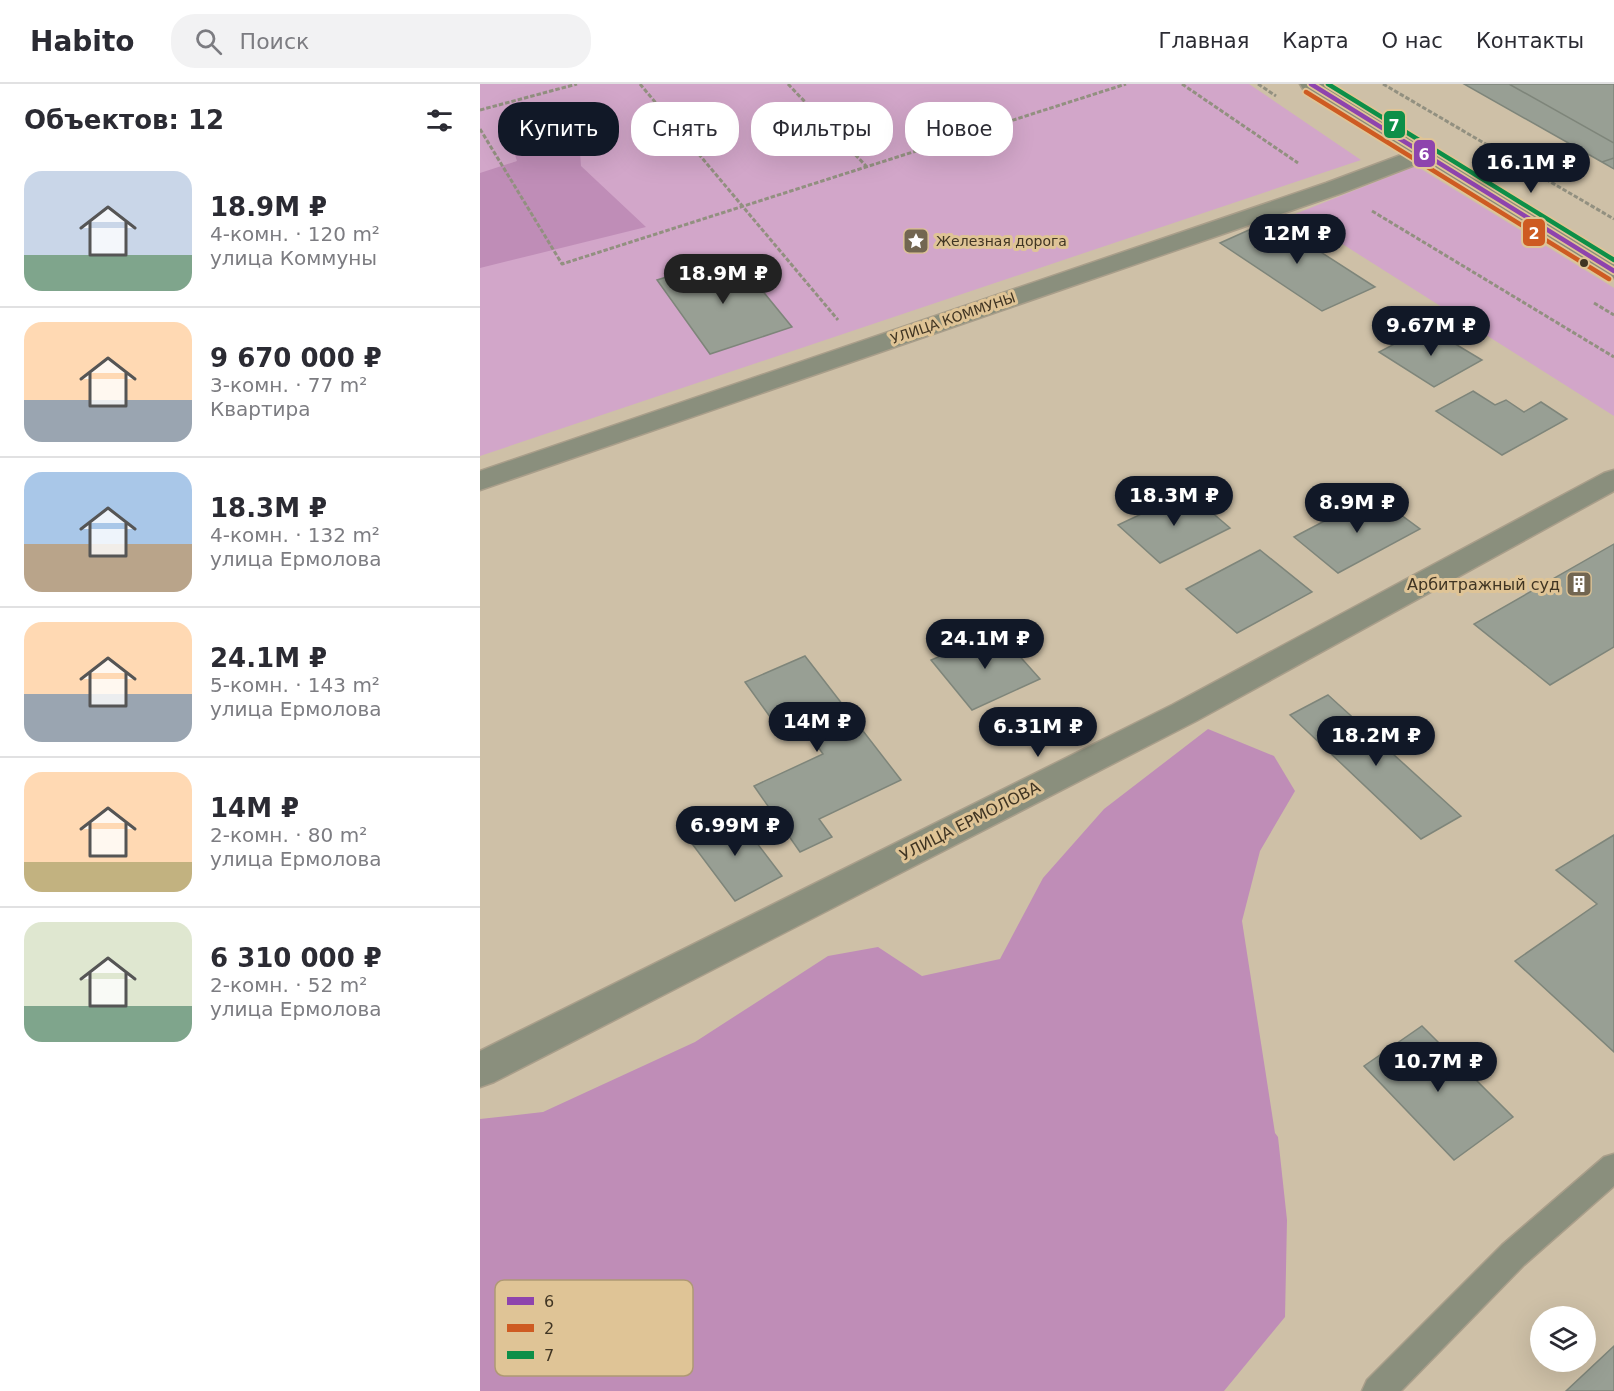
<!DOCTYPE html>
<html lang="ru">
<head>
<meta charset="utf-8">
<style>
  :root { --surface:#fff; --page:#f2f2f3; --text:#2b2b33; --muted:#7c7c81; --line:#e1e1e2; --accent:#111827 }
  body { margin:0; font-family:"DejaVu Sans",sans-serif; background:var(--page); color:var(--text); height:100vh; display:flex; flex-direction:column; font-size:22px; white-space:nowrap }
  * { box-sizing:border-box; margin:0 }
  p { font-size:20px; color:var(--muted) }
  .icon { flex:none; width:33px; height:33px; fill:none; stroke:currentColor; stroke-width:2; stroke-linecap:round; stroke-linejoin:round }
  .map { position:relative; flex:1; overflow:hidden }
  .drawer { display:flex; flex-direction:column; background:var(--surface); width:480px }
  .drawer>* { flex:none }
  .guide { position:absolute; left:18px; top:18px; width:570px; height:54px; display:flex; gap:12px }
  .buttons { position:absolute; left:1050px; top:1222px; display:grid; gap:12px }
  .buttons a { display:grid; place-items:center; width:66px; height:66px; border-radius:50%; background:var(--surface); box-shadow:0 6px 24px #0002; font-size:30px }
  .price { position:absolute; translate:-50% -51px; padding:0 14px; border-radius:21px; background:var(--accent); color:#fff; font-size:20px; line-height:39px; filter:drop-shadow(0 2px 3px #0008) }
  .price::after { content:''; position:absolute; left:50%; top:36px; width:18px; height:14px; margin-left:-9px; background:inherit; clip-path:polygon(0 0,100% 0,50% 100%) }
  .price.current { background:#222; color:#fff }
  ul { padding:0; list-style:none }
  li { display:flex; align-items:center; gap:18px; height:150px; padding:0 24px }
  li+li { border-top:2px solid var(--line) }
  li span { display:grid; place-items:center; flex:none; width:168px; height:120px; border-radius:18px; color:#555 }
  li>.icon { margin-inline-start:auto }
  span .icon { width:72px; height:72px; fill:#fffc; stroke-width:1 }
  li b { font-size:26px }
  h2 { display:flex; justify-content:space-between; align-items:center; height:72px; padding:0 24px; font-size:26px }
  .pill { padding:0 21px; border-radius:24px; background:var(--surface); box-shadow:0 6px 24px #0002; font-size:21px; line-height:54px }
  .pill.current { background:var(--accent); color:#fff }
  header { display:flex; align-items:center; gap:36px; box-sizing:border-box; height:84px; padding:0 30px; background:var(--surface); border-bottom:2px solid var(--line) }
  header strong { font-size:28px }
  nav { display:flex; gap:33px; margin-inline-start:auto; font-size:21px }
  .search { width:420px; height:54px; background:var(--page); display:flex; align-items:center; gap:15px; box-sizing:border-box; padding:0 21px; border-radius:24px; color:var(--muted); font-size:22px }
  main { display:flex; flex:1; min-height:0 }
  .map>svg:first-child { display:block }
</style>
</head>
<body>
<header>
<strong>Habito</strong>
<div class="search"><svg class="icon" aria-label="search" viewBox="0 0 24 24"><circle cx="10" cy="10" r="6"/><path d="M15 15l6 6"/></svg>Поиск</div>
<nav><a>Главная</a><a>Карта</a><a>О нас</a><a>Контакты</a></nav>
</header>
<main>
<section class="drawer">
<h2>Объектов: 12<svg class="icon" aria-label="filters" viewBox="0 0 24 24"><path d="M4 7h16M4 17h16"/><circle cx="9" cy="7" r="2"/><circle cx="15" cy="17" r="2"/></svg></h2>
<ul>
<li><span style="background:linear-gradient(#c9d6e8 70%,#7fa58c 0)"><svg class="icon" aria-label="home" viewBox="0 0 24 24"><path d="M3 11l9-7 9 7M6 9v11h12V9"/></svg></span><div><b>18.9M ₽</b><p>4-комн. · 120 m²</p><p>улица Коммуны</p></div></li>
<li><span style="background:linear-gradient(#ffd9b3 65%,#9aa5b1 0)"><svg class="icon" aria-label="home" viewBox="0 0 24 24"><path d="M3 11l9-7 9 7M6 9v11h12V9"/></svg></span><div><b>9 670 000 ₽</b><p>3-комн. · 77 m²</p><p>Квартира</p></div></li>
<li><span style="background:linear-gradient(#a9c7e8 60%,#b9a48a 0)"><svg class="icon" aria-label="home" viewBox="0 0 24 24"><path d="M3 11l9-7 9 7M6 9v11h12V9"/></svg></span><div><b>18.3M ₽</b><p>4-комн. · 132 m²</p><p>улица Ермолова</p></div></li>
<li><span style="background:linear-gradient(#ffd9b3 60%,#9aa5b1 0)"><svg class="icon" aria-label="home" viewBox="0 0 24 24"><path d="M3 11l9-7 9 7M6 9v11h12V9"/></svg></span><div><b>24.1M ₽</b><p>5-комн. · 143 m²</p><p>улица Ермолова</p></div></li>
<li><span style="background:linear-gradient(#ffd9b3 75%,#c2b280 0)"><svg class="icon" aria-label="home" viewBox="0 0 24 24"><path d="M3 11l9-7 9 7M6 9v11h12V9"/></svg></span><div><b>14M ₽</b><p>2-комн. · 80 m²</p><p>улица Ермолова</p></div></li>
<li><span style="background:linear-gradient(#dfe7d0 70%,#7fa58c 0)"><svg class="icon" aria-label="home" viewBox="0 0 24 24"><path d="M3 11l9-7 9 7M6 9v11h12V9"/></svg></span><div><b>6 310 000 ₽</b><p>2-комн. · 52 m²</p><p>улица Ермолова</p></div></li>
</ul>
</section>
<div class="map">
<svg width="1134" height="1307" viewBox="0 0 1134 1307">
  <rect width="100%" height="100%" fill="#cec0a7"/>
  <path fill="#d2a6c9" d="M 0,0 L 769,0 L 881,76 L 0,372 Z
    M 936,82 L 1134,204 L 1134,332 L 815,130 Z"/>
  <path fill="#bf8db7" d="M 91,21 L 113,31 L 99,54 L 101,82 L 166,143 L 0,184 L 0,89 L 37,77 L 30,56 L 34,39 L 62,24 Z
    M 728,645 L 794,672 L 815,707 L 780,767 L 762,837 L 795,1049 L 798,1053 L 807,1136 L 805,1233 L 744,1307 L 0,1307 L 0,1035 L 63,1028 L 215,958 L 348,872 L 398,863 L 442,892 L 520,875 L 563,794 L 624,725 Z"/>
  <path fill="#989f94" stroke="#7e857a" stroke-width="1.5" d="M 984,0 L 1029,0 L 1134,59 L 1134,74 L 1122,78 Z
    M 984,0 L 1134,0 L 1134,85 L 1122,78 Z
    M 791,136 L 895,203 L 842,227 L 740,159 Z
    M 254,172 L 312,243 L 230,270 L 177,196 Z
    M 947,243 L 1002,276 L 954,303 L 899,268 Z
    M 993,307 L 1015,321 L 1026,316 L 1044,328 L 1061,318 L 1087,335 L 1022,371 L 956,327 Z
    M 708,408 L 750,444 L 680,479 L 638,441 Z
    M 894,411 L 940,445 L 858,489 L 814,453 Z
    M 1134,460 L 1134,563 L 1070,601 L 994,540 Z
    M 780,466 L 832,508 L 757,549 L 706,505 Z
    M 518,548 L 560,595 L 492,626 L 451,576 Z
    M 325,572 L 421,696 L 339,735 L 352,753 L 320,768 L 274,702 L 343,670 L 326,646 L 306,655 L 265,598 Z
    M 848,611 L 890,649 L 981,732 L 941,755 L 810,631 Z
    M 254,729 L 302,792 L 255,817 L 207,753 Z
    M 1134,751 L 1134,968 L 1035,877 L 1117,820 L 1076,786 Z
    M 942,942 L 1033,1033 L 974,1076 L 884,982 Z
    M 1134,1262 L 1134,1307 L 1086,1307 Z"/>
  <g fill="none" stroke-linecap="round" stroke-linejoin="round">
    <g stroke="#a99e8a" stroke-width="3">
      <path id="service" d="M 1134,1070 L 1134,1102 L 1044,1181 L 921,1307 L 882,1307 L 887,1296 L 1022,1161 L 1124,1073 Z"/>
    </g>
    <g stroke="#a99e8a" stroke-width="3">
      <path id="minor" d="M 945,62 L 953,64 L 956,69 L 953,74 L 862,109 L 0,406 L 0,387 L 846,99 Z
        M 1134,386 L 1134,407 L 716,637 L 14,998 L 0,1003 L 0,967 L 692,621 L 1124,389 Z"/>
    </g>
    <g stroke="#a99e8a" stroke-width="3">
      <path id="secondary" d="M 820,0 L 846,0 L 1134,176 L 1134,194 L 1125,192 L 823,5 Z"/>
    </g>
    <path stroke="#929080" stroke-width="3" stroke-dasharray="4.5 2" stroke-linecap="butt" d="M 160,0 L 358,236
      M 308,0 L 387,83
      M 702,0 L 818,79
      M 778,0 L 796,12
      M 903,0 L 1134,135
      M 0,26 L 97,0
      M 0,45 L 82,180 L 646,0
      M 892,127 L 1134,273
      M 1114,219 L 1134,231"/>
    <use href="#service" fill="#8a8f7d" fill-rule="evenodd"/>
    <use href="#minor" fill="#8a8f7d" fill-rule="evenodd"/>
    <use href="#secondary" fill="#898d78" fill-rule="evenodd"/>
    <g stroke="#dfc496" stroke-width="8">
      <path id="bus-1" d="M 831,0 L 1134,187"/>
    </g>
    <g stroke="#dfc496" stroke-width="8">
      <path id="bus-2" d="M 826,8 L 1129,195"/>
    </g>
    <g stroke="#dfc496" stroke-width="8">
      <path id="bus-3" d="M 848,0 L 1134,176"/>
    </g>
    <use href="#bus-1" stroke="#8e44ad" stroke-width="4.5"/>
    <use href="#bus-2" stroke="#ce5b22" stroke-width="4.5"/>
    <use href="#bus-3" stroke="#0d8f48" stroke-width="4.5"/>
  </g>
  <defs>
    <g id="sight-square" transform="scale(1.35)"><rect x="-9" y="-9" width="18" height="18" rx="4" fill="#726651" stroke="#dfc496"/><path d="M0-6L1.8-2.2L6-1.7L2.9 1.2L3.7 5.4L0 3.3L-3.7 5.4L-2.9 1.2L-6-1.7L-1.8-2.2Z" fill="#fff"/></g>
    <g id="building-square" transform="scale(1.35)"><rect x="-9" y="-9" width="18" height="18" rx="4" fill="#726651" stroke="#dfc496"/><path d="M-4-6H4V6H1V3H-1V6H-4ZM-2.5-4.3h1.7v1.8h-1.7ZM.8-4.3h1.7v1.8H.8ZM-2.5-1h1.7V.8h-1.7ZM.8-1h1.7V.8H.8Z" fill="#fff"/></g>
  </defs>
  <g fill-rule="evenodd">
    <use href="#sight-square" x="436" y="157"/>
    <use href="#building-square" x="1099" y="500"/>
  </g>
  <circle fill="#403523" stroke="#dfc496" stroke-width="2" cx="1104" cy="179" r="5"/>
  <g text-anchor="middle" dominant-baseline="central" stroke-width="6" stroke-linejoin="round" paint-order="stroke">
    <g font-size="14" fill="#403523" stroke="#dfc496" text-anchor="start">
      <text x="456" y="157">Железная дорога</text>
    </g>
    <g font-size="14" fill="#403523" stroke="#dfc496">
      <text transform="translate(473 234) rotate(-19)">УЛИЦА КОММУНЫ</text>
    </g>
    <g font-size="16" fill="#403523" stroke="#dfc496" text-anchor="end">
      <text x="1080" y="500">Арбитражный суд</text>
    </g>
    <g font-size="16" fill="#403523" stroke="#dfc496">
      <text transform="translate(490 737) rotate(-27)">УЛИЦА ЕРМОЛОВА</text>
    </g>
  </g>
  <rect x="15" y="1196" width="198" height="96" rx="9" fill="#dfc496" stroke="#af9974" stroke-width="1.5"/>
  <rect x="27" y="1213" width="27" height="8" fill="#8e44ad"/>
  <rect x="27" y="1240" width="27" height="8" fill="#ce5b22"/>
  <rect x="27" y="1267" width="27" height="8" fill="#0d8f48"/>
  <g font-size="16" fill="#403523">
    <text x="64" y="1223">6</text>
    <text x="64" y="1250">2</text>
    <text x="64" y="1277">7</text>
  </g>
  <g stroke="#dfc496" stroke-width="2">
    <rect x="903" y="26" width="23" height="29" rx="6" fill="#0d8f48"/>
    <rect x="933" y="55" width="23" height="29" rx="6" fill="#8e44ad"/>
    <rect x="1042" y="134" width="24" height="29" rx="6" fill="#ce5b22"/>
  </g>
  <g font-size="16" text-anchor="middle" font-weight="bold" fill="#fff">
    <text x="914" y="47">7</text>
    <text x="944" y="76">6</text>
    <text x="1054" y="155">2</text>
  </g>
</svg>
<div class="buttons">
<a><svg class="icon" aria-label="layers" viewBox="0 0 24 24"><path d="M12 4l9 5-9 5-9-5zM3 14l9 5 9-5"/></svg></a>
</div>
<b class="price" style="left:1051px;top:110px">16.1M ₽</b>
<b class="price" style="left:817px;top:181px">12M ₽</b>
<b class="price current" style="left:243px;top:221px">18.9M ₽</b>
<b class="price" style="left:951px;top:273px">9.67M ₽</b>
<b class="price" style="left:694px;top:443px">18.3M ₽</b>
<b class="price" style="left:877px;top:450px">8.9M ₽</b>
<b class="price" style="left:505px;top:586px">24.1M ₽</b>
<b class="price" style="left:337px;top:669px">14M ₽</b>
<b class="price" style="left:558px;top:674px">6.31M ₽</b>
<b class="price" style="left:896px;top:683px">18.2M ₽</b>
<b class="price" style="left:255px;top:773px">6.99M ₽</b>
<b class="price" style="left:958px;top:1009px">10.7M ₽</b>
<div class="guide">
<a class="pill current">Купить</a>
<a class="pill">Снять</a>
<a class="pill">Фильтры</a>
<a class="pill">Новое</a>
</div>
</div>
</main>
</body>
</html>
